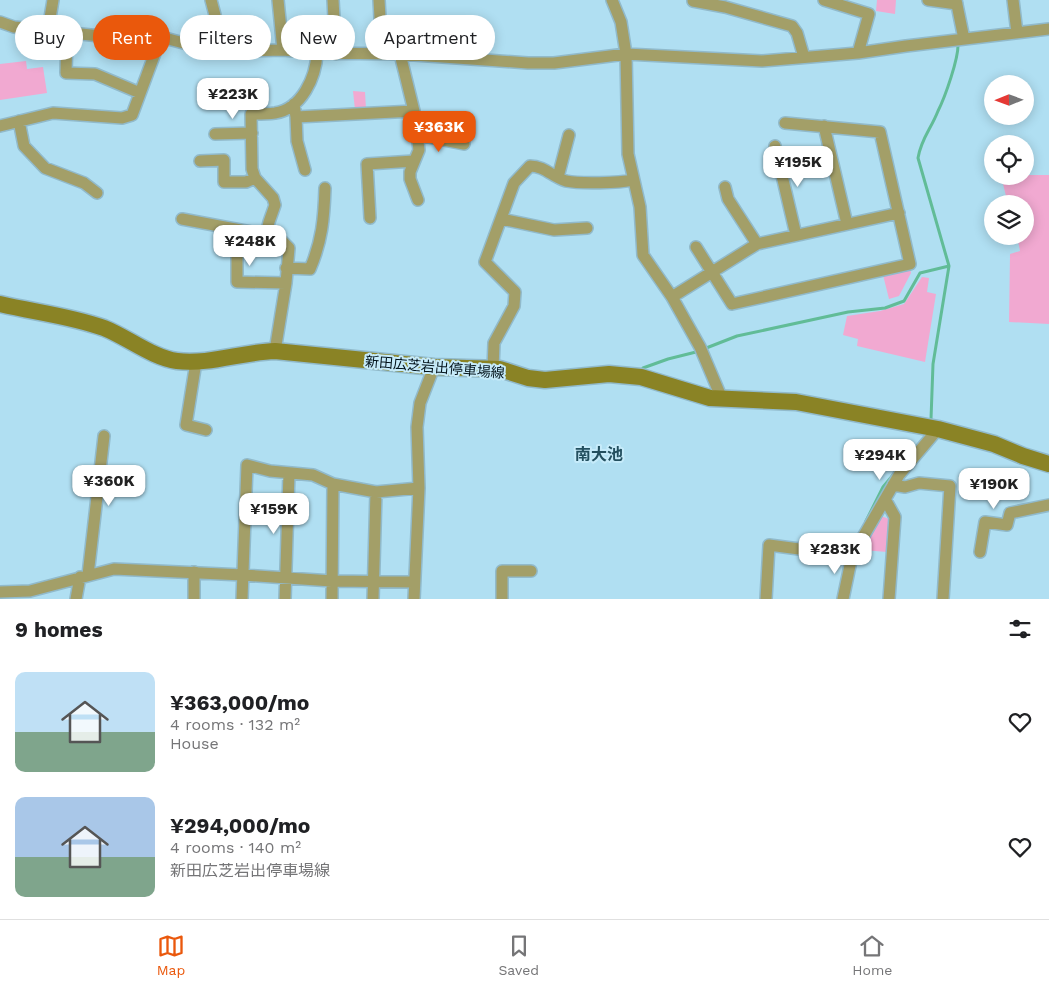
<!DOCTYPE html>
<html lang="en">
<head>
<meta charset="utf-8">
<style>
  :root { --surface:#fff; --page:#f6f6f6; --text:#202124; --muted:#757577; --line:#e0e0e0; --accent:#ea580c }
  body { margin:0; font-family:"Work Sans","Noto Sans JP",sans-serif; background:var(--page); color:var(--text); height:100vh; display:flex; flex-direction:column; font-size:19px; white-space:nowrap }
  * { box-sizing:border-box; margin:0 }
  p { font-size:16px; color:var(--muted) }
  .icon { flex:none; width:28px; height:28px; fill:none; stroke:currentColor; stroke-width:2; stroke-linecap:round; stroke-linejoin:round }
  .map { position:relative; height:599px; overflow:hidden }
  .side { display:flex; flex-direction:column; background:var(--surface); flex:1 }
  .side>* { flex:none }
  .hud { position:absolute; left:15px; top:15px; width:500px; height:45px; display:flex; gap:10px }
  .needle { width:32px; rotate:269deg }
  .tools { position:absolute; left:984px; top:75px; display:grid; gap:10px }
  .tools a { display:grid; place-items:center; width:50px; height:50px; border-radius:50%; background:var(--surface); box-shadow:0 2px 12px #0003; font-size:25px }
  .price { position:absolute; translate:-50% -42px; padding:0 11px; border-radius:10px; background:#fff; color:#222; font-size:16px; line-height:32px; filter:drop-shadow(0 1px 2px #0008) }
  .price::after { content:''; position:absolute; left:50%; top:30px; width:15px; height:11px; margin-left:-8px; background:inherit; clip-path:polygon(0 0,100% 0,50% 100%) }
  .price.current { background:var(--accent); color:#fff }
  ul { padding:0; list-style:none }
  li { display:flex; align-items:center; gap:15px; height:125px; padding:0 15px }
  li span { display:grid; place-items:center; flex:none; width:140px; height:100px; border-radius:10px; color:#555 }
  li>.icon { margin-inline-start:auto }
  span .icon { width:60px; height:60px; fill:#fffc; stroke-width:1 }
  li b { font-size:21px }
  h2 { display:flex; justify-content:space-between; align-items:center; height:60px; padding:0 15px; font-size:21px }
  .pill { padding:0 18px; border-radius:22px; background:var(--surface); box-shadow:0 2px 12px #0003; font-size:18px; line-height:45px }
  .pill.current { background:var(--accent); color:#fff }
  .menu { display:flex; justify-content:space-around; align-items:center; height:70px; border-top:1px solid var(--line); background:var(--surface); font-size:14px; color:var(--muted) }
  .menu a { display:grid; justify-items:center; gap:2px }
  .menu .current { color:var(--accent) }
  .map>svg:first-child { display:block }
</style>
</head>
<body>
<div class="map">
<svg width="1049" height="599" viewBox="0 0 1049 599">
  <rect width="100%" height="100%" fill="#b0dff2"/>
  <path fill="#f1a9d1" d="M 877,0 L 896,0 L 895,14 L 876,11 Z
    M 26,61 L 27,69 L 43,67 L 47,93 L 0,100 L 0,64 Z
    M 353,91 L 365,92 L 366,109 L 355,110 Z
    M 1025,175 L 1049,175 L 1049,324 L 1009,322 L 1010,254 L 1020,251 L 1017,236 L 1025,236 L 1025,204 L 1008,204 L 1001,176 Z
    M 910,268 L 911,273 L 899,296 L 889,299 L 883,275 Z
    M 922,277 L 929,278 L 927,292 L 936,294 L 925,362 L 857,346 L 858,339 L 843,335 L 847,316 L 880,311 L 904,304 Z
    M 881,516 L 889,519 L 887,552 L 863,550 Z"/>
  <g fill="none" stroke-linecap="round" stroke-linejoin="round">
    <path stroke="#61bc97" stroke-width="3" d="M 643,368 L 668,359 L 696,352 L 737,336 L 848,312 L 885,308 L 904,301 L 920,273 L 949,266
      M 931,419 L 933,364 L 949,266 L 918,158 C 921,139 931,129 938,111 C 945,97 959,58 958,43
      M 866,521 L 883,487 L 893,475"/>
    <g stroke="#91bacb" stroke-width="14">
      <path id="minor" d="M 211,0 L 224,49
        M 278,0 L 283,50
        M 333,0 L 336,54
        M 379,0 L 382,54
        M 612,0 L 621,22 L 626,54 L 628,154 L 640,207 L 643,255 L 672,297 L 700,347 L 722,399
        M 824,0 L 869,14 L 858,53
        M 928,0 L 957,4
        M 956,0 L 964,39
        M 1013,0 L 1017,33
        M 693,1 L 725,7 L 792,26 L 797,33 L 804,57
        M 0,22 L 14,27 L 129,39 L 161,37 L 191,45 L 224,49 L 249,51 L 283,50 L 317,53 L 400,54 L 528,63 L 554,63 L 626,54 L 762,61 L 858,53 L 906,46 L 1049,29
        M 48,30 L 53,0
        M 67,32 L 66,73 L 95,74 L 140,93
        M 294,104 L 296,117 L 414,111 L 400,54
        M 414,111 L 419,150 L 410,172 L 410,179 L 418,200
        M 296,117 L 297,141 L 305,170
        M 19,121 L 24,146 L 45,168 L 84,183 L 97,193
        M 0,126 L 53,113 L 122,118 L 132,115 L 161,37
        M 824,126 L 847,224
        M 215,134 L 252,133
        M 418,135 L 464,144
        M 775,146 L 796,235
        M 200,161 L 224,160 L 224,182 L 246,182 L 255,178
        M 558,177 L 569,135
        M 725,187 L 728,199 L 757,244
        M 370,218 L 367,164 L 414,161
        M 182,219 L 278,237 L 289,248 L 286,283 L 275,351
        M 501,219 L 554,230 L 587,228
        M 237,230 L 237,282 L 286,283
        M 266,235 L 269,222 L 275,205 L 273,198 L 255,178 L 252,169 L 251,114 C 259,114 267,114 275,113 C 302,109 316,77 317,53
        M 696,247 L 732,304 L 910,264 L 880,132 L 785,123
        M 286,268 L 310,269 C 322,241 324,219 325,188
        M 672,297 L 757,244 L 899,213
        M 196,362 L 186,425 L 206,430
        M 493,369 L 494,343 L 514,306 L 515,292 L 485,262 L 514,183 L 530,166 C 545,166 552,177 566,181 C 580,184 619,183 633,180
        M 893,485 L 905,487 L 919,483 L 950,486 L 943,599
        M 885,499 L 895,517 L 889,599
        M 980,552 L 985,522 L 1007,525 L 1010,513 L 1049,505
        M 88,575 L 104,436
        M 0,592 L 30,591 L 114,569 L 243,575 L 332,581 L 414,582
        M 76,599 L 80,577
        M 194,599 L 194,572
        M 242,599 L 247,465 L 270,471 L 313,475 L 333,484 L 376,492 L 419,488
        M 285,599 L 289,473
        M 332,599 L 333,484
        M 373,599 L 376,492
        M 414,599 L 419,488 L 417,427 L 420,403 L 434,367
        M 502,599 L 502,571 L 531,571
        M 766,599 L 769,545 L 852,556
        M 843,599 L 852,556 L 899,475 L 938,429"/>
    </g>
    <g stroke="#91bacb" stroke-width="19">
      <path id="secondary" d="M 0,304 C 34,312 71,316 104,328 C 127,337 153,358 177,361 C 209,365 242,352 275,351 L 434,367 L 500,369 L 528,378 L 545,380 L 609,374 L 641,377 L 710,398 L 796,402 L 938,429 L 994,444 L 1023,456 L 1049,464"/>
    </g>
    <use href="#minor" stroke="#a39f68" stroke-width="11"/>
    <use href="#secondary" stroke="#8a8325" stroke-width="16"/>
  </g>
  <g text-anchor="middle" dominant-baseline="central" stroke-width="4" stroke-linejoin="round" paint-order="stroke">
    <g font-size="14" fill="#03131a" stroke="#c6ebfa">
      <text transform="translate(435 367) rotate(5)">新田広芝岩出停車場線</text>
    </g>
    <g font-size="16" font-weight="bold" fill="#234f5f" stroke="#c6ebfa">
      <text x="599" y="454">南大池</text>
    </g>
  </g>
</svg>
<div class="tools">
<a><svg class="needle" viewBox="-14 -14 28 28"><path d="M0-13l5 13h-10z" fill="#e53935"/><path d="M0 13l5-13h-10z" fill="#757577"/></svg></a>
<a><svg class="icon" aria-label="locate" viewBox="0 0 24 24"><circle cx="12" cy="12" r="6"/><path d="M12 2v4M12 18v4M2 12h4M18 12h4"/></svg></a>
<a><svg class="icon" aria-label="layers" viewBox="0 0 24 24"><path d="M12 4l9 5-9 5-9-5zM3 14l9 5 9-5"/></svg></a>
</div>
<b class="price" style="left:233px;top:120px">¥223K</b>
<b class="price current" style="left:439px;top:153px">¥363K</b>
<b class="price" style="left:798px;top:188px">¥195K</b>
<b class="price" style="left:250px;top:267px">¥248K</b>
<b class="price" style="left:880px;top:481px">¥294K</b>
<b class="price" style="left:109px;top:507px">¥360K</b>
<b class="price" style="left:994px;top:510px">¥190K</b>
<b class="price" style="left:274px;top:535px">¥159K</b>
<b class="price" style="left:835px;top:575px">¥283K</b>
<div class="hud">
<a class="pill">Buy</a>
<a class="pill current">Rent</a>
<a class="pill">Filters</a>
<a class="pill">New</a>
<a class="pill">Apartment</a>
</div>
</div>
<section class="side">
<h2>9 homes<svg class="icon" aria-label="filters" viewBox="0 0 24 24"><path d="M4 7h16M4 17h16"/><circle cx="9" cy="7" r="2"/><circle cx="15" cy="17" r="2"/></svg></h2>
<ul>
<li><span style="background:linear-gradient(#bfe0f5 60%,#7fa58c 0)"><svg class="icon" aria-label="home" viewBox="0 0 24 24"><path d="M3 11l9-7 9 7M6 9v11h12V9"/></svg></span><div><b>¥363,000/mo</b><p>4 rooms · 132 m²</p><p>House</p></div><svg class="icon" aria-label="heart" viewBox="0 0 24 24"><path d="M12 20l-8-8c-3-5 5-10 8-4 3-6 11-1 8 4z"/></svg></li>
<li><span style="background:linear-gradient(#a9c7e8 60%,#7fa58c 0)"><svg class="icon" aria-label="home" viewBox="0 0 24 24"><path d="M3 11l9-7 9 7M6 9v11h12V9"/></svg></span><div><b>¥294,000/mo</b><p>4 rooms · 140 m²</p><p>新田広芝岩出停車場線</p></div><svg class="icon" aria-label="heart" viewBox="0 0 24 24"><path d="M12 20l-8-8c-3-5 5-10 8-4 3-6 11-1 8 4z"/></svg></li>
</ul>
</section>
<nav class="menu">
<a class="current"><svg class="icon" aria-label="map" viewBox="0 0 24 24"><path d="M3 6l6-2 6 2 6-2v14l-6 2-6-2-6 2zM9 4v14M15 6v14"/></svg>Map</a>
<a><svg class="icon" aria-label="saved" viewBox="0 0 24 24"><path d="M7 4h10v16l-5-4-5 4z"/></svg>Saved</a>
<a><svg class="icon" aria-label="home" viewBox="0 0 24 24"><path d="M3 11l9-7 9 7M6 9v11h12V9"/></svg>Home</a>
</nav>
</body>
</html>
